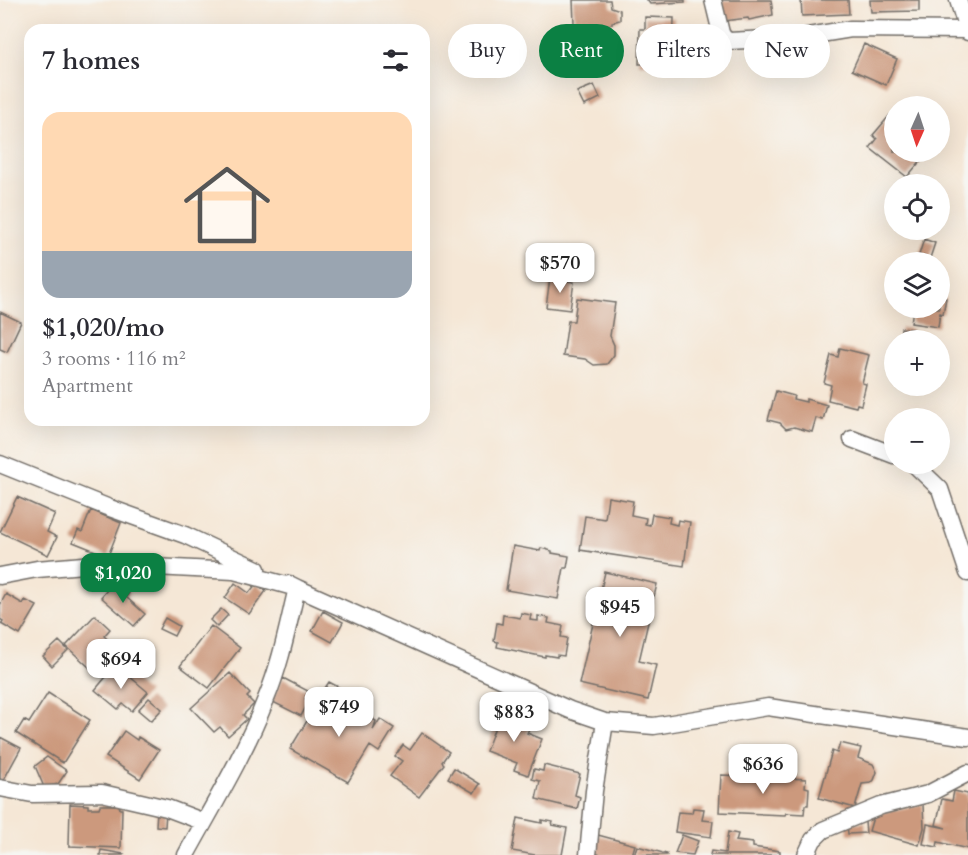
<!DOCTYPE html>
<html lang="en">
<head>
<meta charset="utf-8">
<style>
  :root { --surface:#fff; --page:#f7f7f7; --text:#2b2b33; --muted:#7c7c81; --accent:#0b8043 }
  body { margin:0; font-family:Cardo,serif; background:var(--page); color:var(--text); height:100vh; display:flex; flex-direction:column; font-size:22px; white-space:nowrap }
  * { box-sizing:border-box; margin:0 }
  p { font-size:20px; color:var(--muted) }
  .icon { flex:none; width:33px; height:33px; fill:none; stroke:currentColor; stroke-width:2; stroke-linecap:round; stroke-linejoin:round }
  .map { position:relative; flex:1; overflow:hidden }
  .drawer { position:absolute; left:24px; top:24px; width:406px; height:402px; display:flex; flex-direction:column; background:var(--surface); border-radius:18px; box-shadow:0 6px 24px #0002 }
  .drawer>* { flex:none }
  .guide { position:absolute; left:448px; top:24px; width:429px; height:54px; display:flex; gap:12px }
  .needle { width:39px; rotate:183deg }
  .tools { position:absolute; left:884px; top:96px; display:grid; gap:12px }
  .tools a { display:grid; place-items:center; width:66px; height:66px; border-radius:50%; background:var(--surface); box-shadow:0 6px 24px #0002; font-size:30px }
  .price { position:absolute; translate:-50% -51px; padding:0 14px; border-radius:12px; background:#fff; color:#222; font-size:20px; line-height:39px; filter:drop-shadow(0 2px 3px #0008) }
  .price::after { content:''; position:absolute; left:50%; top:36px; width:18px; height:14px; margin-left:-9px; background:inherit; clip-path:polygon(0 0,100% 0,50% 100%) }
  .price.on { background:var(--accent); color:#fff }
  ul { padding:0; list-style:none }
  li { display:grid; align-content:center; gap:12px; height:318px; padding:0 18px }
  li span { display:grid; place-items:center; height:186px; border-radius:18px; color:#555 }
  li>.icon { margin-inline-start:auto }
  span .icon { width:108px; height:108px; fill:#fffc; stroke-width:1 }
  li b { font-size:26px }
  h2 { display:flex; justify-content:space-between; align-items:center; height:72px; padding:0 18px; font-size:26px }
  .tag { padding:0 21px; border-radius:27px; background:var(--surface); box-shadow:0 6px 24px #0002; font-size:21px; line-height:54px }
  .tag.on { background:var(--accent); color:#fff }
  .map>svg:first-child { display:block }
</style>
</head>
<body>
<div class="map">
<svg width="968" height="855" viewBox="0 0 968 855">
  <rect width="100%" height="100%" fill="#f6f6f2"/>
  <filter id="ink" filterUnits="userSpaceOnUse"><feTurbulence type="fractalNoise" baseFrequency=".0167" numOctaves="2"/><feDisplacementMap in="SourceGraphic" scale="12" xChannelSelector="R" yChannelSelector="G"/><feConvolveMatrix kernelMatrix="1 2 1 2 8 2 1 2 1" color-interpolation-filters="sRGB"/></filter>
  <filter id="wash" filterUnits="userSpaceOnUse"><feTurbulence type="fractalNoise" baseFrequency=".008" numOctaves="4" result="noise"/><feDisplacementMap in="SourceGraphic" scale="24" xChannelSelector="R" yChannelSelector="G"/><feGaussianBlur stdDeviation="1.35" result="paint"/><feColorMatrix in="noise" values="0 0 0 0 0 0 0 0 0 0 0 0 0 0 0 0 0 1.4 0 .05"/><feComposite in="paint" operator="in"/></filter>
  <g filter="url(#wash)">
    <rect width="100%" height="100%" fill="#f5e7d6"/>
    <g id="blocks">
      <path fill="#cc997d" d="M 573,0 L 610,0 L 611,7 L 620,10 L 620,20 L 612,22 L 612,24 L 606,25 L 606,31 L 598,31 L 615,48 L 598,65 L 573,41 L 576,39 L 571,35 L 570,30 L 574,23 Z
        M 647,0 L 685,0 L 685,2 L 650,4 Z
        M 722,0 L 771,0 L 773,15 L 749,20 L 748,18 L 724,21 Z
        M 801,0 L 848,0 L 849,14 L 802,16 Z
        M 870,0 L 919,0 L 919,11 L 871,12 Z
        M 645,17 L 674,18 L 673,58 L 655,57 L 654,64 L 639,64 L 640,29 L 645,29 Z
        M 864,44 L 897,59 L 886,85 L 852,70 Z
        M 703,45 L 708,61 L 695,65 L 691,48 Z
        M 594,85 L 600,98 L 584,106 L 577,92 Z
        M 890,115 L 894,118 L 894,152 L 928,152 L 907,177 L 870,148 L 877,139 L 873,135 Z
        M 924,239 L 935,243 L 930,258 L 919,255 Z
        M 550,278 L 574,282 L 570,310 L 546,307 Z
        M 939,279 L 945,280 L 942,298 L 946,298 L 943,314 L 940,313 L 938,327 L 911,323 L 913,308 L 939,308 Z
        M 577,298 L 615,303 L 610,336 L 614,345 L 614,355 L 607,364 L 594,365 L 585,359 L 563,356 L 568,321 L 574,321 Z
        M 0,312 L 21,322 L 7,352 L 0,349 Z
        M 901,328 L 912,329 L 911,340 L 900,340 Z
        M 840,348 L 869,355 L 862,383 L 866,384 L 861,405 L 857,404 L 856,407 L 828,400 L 831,385 L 824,383 L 831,355 L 838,357 Z
        M 776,391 L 794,396 L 793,399 L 806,402 L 806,399 L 827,405 L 823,420 L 816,418 L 812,432 L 794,427 L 786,429 L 780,423 L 768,420 Z
        M 17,497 L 55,514 L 47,532 L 57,537 L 48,555 L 0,532 Z
        M 608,497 L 633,501 L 631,515 L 646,518 L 645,524 L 650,525 L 652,514 L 670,517 L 669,523 L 677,525 L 678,520 L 690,522 L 684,566 L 580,550 L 585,516 L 605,519 Z
        M 91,510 L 121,523 L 108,556 L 73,542 L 78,530 L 82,532 Z
        M 513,546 L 540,551 L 541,548 L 552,551 L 552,553 L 569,556 L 567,568 L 564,568 L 558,599 L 506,590 Z
        M 605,572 L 657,584 L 639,661 L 656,665 L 648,700 L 579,684 Z
        M 115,581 L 129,593 L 126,597 L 145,614 L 134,626 L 101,597 Z
        M 235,583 L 249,593 L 256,584 L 266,591 L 249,614 L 225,598 Z
        M 6,594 L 23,604 L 25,600 L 37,606 L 20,635 L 1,624 L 3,621 L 0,619 L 0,605 Z
        M 221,609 L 228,615 L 217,627 L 210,620 Z
        M 323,611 L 343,622 L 332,642 L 312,631 Z
        M 521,613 L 531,615 L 530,620 L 538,621 L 538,616 L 549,618 L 548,623 L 563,626 L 561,637 L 567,638 L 564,656 L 557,655 L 557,657 L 545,655 L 545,657 L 497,647 L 498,642 L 494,641 L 497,623 L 502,624 L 503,615 L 520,618 Z
        M 95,615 L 110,629 L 104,636 L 118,649 L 108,659 L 103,654 L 90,668 L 66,646 Z
        M 165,618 L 179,626 L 174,636 L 159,629 Z
        M 211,626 L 240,648 L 209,688 L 180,666 Z
        M 59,641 L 68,650 L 52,666 L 43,656 Z
        M 116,665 L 148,692 L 132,711 L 123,704 L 118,709 L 95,690 Z
        M 230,673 L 250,694 L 247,697 L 254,704 L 243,715 L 247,719 L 228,736 L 220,727 L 214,732 L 191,708 Z
        M 283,678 L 308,691 L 305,699 L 309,701 L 301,716 L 271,701 Z
        M 329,682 L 344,690 L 339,700 L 323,691 Z
        M 48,693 L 90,720 L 63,763 L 16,733 L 24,720 L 29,723 Z
        M 322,696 L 351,713 L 354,708 L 376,721 L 373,730 L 380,719 L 394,728 L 379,752 L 370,746 L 348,782 L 290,749 Z
        M 149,698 L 162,709 L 151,721 L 138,710 Z
        M 508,712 L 517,716 L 515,721 L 530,727 L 527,733 L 542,739 L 528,775 L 514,770 L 517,763 L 486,751 L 498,719 L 504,722 Z
        M 124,731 L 137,740 L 138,737 L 159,750 L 140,779 L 106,757 Z
        M 422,733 L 449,752 L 442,762 L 444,764 L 419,797 L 390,776 L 402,761 L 395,756 L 403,745 L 410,750 Z
        M 0,737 L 21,748 L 3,781 L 0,780 Z
        M 840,743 L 861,748 L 858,758 L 873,764 L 877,772 L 874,780 L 871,783 L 862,784 L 855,808 L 819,798 L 832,751 L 837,753 Z
        M 47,757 L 67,771 L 58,784 L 44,787 L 35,766 Z
        M 544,765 L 580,774 L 575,795 L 580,797 L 577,809 L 536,799 L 540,781 L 532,779 L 534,769 L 543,771 Z
        M 454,768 L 480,784 L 474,793 L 448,778 Z
        M 721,775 L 806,779 L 805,787 L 809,788 L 808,805 L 805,805 L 804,814 L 786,813 L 785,815 L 719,812 Z
        M 954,791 L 968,794 L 968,849 L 938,842 L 937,847 L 923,844 L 927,824 L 946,828 L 936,825 L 942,799 L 952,801 Z
        M 70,804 L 88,805 L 88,808 L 99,808 L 100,805 L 119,805 L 120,809 L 122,809 L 121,848 L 69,846 Z
        M 923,804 L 924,828 L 919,845 L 869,831 L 874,814 Z
        M 693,808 L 704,809 L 702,820 L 713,821 L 711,837 L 675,832 L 678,812 L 692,813 Z
        M 157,811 L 166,812 L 165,827 L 156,826 Z
        M 518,818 L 542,823 L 542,820 L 553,822 L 552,825 L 567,828 L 562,855 L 535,855 L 512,851 Z
        M 865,822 L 866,833 L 848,834 L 847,823 Z
        M 728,832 L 738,834 L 736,841 L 753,843 L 753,847 L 780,851 L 780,855 L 710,855 L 711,851 L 725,853 Z
        M 598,835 L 635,845 L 632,855 L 602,855 L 593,853 Z
        M 682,835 L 698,841 L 693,855 L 675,853 Z
        M 637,846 L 667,854 L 667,855 L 634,855 Z
        M 101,850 L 124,854 L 123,855 L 100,855 Z"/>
    </g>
  </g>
  <g filter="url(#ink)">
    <use href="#blocks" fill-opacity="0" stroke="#726d67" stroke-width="1.5"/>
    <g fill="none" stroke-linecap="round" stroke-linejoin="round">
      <g stroke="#726d67" stroke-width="19">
        <path id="street" d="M 713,0 L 721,33 L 724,38 L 729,41 L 802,37 L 851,29 L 966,30
          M 958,0 L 968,32
          M 852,439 L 894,455
          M 0,464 L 107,507 L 185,535 L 257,569
          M 914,464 L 940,489 L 968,573
          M 0,576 L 37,569 L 95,564 L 234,571 L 297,588 L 570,710 L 605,722 L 654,726 L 768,707 L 968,737
          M 0,788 L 32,794 L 102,793 L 167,808 L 204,822
          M 186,855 C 214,804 245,753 266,699 C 281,663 288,625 297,588 L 289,584
          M 588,855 L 594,791 L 605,722
          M 806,855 L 813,840 L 823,830 L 881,806 L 928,794 L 968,773"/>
      </g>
      <use href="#street" stroke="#fff" stroke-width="16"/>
    </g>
  </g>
</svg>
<div class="tools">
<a><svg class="needle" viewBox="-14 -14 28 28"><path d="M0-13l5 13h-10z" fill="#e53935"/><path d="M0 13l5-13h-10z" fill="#7c7c81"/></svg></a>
<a><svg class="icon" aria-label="locate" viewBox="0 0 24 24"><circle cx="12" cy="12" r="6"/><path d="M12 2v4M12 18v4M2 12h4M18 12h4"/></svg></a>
<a><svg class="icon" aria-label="layers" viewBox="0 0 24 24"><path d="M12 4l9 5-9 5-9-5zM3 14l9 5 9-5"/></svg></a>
<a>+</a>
<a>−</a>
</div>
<b class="price" style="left:560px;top:294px">$570</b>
<b class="price on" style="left:123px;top:604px">$1,020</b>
<b class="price" style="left:620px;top:638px">$945</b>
<b class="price" style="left:121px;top:690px">$694</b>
<b class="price" style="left:339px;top:738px">$749</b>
<b class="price" style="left:514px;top:743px">$883</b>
<b class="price" style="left:763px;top:795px">$636</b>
<div class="guide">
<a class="tag">Buy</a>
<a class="tag on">Rent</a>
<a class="tag">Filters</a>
<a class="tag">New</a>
</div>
<section class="drawer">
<h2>7 homes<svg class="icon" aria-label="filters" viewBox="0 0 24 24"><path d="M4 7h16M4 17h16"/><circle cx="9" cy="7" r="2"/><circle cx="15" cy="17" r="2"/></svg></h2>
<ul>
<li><span style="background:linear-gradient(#ffd9b3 75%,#9aa5b1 0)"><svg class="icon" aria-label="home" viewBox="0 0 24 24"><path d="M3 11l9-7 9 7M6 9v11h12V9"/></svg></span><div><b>$1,020/mo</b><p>3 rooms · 116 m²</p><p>Apartment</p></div></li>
</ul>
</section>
</div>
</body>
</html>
